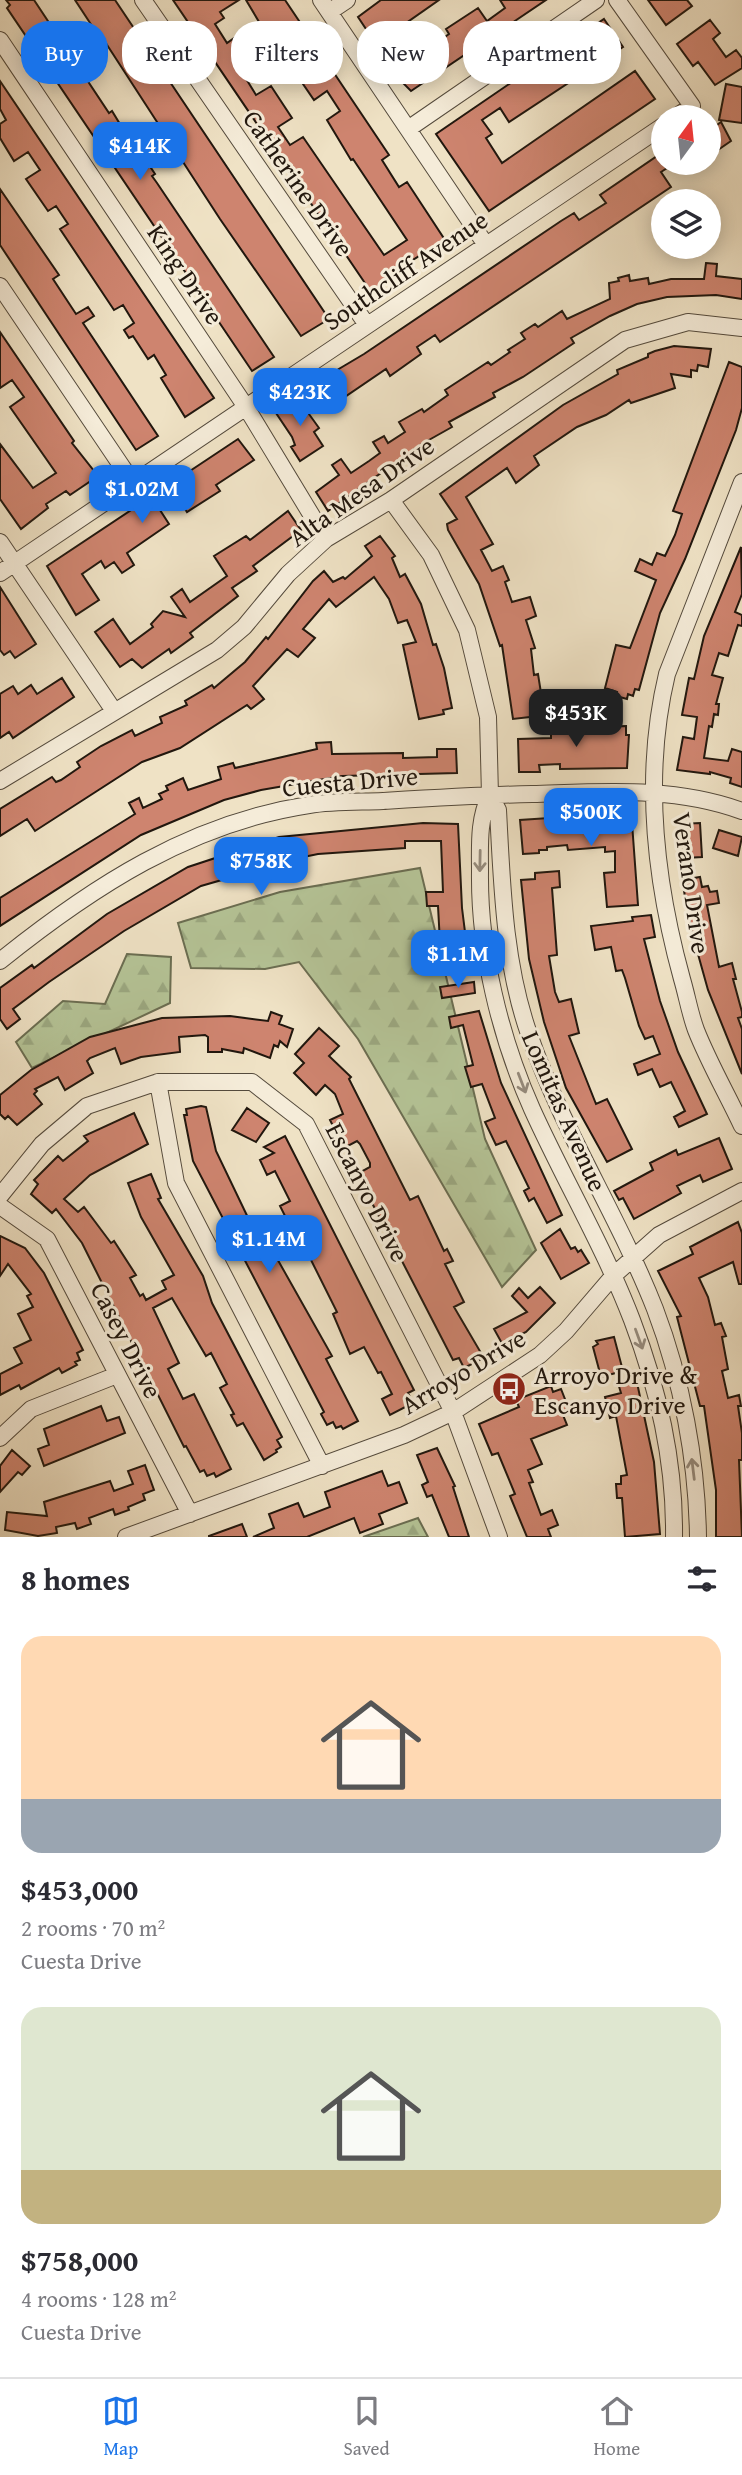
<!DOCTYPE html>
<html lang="en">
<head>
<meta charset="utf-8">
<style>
  :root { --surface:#fff; --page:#f7f7f7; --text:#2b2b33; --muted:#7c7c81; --line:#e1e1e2; --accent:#1a73e8 }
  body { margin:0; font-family:"Gentium Book Plus",serif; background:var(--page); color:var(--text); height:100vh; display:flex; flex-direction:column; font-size:26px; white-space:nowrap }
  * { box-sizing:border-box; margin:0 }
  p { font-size:23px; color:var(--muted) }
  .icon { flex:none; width:38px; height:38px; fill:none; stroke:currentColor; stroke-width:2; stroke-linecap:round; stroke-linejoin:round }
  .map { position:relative; height:1537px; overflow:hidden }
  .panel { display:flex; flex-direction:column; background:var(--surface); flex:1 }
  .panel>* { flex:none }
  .top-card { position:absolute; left:21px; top:21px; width:700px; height:63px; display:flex; gap:14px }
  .needle { width:46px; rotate:15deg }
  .buttons { position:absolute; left:651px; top:105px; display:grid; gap:14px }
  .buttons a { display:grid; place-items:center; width:70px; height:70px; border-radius:50%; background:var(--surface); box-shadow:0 4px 18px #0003; font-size:35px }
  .price { position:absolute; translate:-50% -60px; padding:0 16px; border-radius:14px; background:var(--accent); color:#fff; font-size:23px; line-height:46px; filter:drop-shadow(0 2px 4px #0008) }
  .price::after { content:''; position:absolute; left:50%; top:42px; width:21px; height:16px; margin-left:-10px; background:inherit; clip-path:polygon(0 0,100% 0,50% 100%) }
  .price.on { background:#222; color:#fff }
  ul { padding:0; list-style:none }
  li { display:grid; align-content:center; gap:14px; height:371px; padding:0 21px }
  li span { display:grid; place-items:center; height:217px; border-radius:21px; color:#555 }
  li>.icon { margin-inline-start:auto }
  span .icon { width:126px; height:126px; fill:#fffc; stroke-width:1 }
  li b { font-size:30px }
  h2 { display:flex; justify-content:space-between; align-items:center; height:84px; padding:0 21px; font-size:30px }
  .tag { padding:0 24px; border-radius:28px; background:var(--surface); box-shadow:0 4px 18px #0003; font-size:24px; line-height:63px }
  .tag.on { background:var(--accent); color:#fff }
  .menu { display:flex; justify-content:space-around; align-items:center; height:98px; border-top:2px solid var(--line); background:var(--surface); font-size:19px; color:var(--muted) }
  .menu a { display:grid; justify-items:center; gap:4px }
  .menu .on { color:var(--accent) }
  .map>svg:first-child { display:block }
</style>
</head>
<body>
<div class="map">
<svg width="742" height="1537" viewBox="0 0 742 1537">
  <defs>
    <pattern id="forest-firs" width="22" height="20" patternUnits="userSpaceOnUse" patternTransform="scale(1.75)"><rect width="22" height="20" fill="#b5c497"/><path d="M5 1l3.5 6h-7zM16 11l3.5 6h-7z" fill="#9ba881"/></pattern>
  </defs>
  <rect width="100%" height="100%" fill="#efe2c5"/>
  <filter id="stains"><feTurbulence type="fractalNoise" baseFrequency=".00286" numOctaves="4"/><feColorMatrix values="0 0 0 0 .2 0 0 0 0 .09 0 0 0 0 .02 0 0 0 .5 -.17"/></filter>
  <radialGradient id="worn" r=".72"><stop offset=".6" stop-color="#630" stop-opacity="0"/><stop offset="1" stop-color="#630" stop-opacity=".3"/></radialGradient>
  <path fill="url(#forest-firs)" stroke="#6b6e52" stroke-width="2" d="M 420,868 L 485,1139 L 536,1250 L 502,1287 L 358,1039 L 299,962 L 265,969 L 191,968 L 178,923 L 280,892 Z
    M 127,954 L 171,957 L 170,1003 L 32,1068 L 16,1042 L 63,1001 L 105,1004 Z
    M 418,1518 L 428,1537 L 363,1537 Z"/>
  <path fill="#ce846f" stroke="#21170e" stroke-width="2" d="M 6,0 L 34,0 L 109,113 L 112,111 L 146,167 L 149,165 L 155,174 L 152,176 L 157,183 L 274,357 L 252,371 L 7,8 L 10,5 Z
    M 75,0 L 115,0 L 329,319 L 301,336 L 220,219 L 98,31 L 96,32 Z
    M 173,0 L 239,0 L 220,12 L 224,18 L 215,24 L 227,43 L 237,36 L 258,68 L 245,77 L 256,95 L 271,86 L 292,118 L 278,127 L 290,145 L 303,137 L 384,255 L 407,240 L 353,159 L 351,160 L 327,120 L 340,111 L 327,91 L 314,100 L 277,46 L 274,47 L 246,0 L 285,0 L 389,155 L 382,160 L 399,187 L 407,182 L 445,240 L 395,271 L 398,275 L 371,292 Z
    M 381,0 L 439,0 L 376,44 L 358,17 Z
    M 500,0 L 546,0 L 411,91 L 402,82 L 391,63 L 428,40 L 432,46 L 449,34 L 446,29 L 478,8 L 487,21 L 505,8 Z
    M 648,0 L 687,0 L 692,6 L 666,25 Z
    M 604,19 L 623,47 L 509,122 L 500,108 L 482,120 L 492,134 L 486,138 L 502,163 L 635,71 L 655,99 L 489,211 L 436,134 Z
    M 710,20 L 720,33 L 713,39 L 726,57 L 736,50 L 742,58 L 742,68 L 715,85 L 698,62 L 693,66 L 677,44 Z
    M 0,81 L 214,398 L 185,417 L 161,378 L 166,375 L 154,355 L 148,359 L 133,336 L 129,338 L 124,330 L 134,323 L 123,305 L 114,310 L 60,229 L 68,224 L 56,206 L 48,211 L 26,179 L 40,170 L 28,152 L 14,161 L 0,138 L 0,124 L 6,120 L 0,109 Z
    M 726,84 L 742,87 L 742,123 L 719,120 Z
    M 721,122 L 731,141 L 709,156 L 709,131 Z
    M 663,152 L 663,163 L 675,163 L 661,172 L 671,187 L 440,342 L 435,335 L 417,347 L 421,354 L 390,376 L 386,369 L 330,407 L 316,386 L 322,379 L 364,354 L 561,221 L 574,213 L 579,220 L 606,203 L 600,195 Z
    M 0,189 L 59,275 L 53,279 L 76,314 L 88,307 L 94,316 L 83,323 L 158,436 L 136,450 L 0,245 Z
    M 706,263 L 717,264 L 716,276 L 742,279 L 742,299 L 716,295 L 667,297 L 637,304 L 610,316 L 571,338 L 574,343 L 523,377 L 493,393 L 495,397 L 449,422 L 452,427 L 420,445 L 328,511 L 316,492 L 339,475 L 332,465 L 341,459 L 351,473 L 369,461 L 380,453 L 373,442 L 384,436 L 388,443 L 405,432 L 399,422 L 422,409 L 424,412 L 448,395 L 445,390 L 488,362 L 491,365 L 510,352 L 508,350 L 525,339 L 521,333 L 535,324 L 538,327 L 562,311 L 567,319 L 610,299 L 609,283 L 619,281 L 618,278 L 629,275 L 630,281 L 648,278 L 649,284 L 671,279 L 704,279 Z
    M 0,332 L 74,441 L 72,443 L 98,476 L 70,495 L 66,491 L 46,504 L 48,508 L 21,529 L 0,499 L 0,444 L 33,488 L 56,473 L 10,407 L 24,397 L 12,380 L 0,388 Z
    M 674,346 L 711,349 L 708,367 L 698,365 L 697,371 L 691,370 L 691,377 L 671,374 L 675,388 L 631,403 L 629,400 L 606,415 L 577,427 L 534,456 L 539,465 L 516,483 L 507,468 L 466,497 L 493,544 L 481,550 L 492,571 L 503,566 L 509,580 L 505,582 L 512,602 L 530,597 L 536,616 L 526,620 L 535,648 L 531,649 L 534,675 L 538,674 L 541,693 L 545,692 L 547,715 L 513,719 L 502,645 L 500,646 L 479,584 L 448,530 L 447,524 L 457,519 L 440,494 L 563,405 L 618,374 L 617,370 L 648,357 L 648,354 L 655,351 Z
    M 729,362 L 742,367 L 742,408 L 736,430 L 685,559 L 660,613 L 639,690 L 635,689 L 633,696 L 628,694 L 627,699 L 616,696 L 617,692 L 605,688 L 616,645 L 630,648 L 656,580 L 635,571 L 640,559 L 652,565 L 657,553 L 665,556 L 675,535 L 682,514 L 673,511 Z
    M 296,396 L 319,428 L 314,432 L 323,446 L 300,461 L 291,447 L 295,445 L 292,437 L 274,410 Z
    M 238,439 L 254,460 L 216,485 L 220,491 L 187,512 L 178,498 L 160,510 L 169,524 L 127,553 L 134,565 L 122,573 L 114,562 L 105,568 L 101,561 L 82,574 L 99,600 L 76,615 L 47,566 Z
    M 288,511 L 301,530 L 253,566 L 257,571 L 232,588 L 238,596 L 190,633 L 193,637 L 171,653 L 169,649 L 142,668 L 132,659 L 120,667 L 95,632 L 113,619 L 130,644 L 153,627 L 151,624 L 163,611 L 185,617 L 171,597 L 182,589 L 190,602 L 227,576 L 214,556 L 246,536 L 250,540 Z
    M 380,536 L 395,556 L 392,558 L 400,577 L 405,574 L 421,604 L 433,645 L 436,644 L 444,668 L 452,708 L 443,710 L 444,714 L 419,719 L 403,645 L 416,642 L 407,620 L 398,623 L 389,599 L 374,577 L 336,607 L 329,599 L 303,629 L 315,638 L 298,657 L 287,649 L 253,686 L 264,699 L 251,709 L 247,705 L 180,748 L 142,762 L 35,831 L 27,819 L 0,836 L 0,809 L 52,777 L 56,782 L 61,780 L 80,767 L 77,762 L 101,746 L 132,730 L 135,736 L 162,723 L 160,717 L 187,705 L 185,701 L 212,685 L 214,688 L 245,662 L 266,637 L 268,639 L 313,581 L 324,571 L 333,582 L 343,577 L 345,579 L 372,556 L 365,546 Z
    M 741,547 L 742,594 L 735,612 L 742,615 L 742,626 L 738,625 L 728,656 L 719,653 L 712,675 L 723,678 L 716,704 L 719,704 L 718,715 L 714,714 L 712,727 L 709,726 L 704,758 L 728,761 L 732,749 L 742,752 L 742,787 L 730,783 L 731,778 L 710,772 L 710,774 L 677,770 L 683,737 L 694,739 L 697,717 L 682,715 L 689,678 L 694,679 L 704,636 Z
    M 0,587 L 36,644 L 15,658 L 10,651 L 4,655 L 0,650 Z
    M 62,678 L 74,697 L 13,738 L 9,732 L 0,738 L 0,694 L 13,686 L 18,694 L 31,685 L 37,694 Z
    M 626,726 L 626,735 L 629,735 L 627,768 L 560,769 L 560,764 L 539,765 L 540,772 L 519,772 L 518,739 L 551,738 L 551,728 Z
    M 331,742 L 332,754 L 403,753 L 403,758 L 437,757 L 437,749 L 456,749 L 457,773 L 342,776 L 261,790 L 224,800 L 141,835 L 0,926 L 0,898 L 135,814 L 129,803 L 139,798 L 143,808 L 162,799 L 159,794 L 168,790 L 166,786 L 183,778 L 188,790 L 221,779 L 218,767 L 233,763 L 235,768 L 317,749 L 316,743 Z
    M 620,815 L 620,823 L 632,823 L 638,905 L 607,907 L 604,873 L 615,872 L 615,851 L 605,852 L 605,847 L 568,850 L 567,845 L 547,847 L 547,850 L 539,850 L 539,853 L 523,854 L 520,820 L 549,818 L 550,822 L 574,821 L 574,816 Z
    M 423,823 L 458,824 L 462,908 L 469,964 L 439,967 L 438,958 L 431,958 L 429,944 L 440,943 L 438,906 L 427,906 L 426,892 L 443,892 L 441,841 L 405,841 L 405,848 L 318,854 L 279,862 L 281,872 L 261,875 L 260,869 L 201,886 L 124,931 L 49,982 L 13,1009 L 20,1019 L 7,1029 L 0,1019 L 0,988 L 32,965 L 34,968 L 107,914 L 188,867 L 279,837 Z
    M 700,823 L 702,857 L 685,858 L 681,824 Z
    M 719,830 L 742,837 L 738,856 L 713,848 Z
    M 559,871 L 560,887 L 552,888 L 557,955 L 549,956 L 555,992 L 559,1002 L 571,999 L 579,1033 L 569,1036 L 596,1104 L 607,1099 L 632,1149 L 607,1162 L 566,1088 L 544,1022 L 529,959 L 521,880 L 535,879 L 535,873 Z
    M 700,877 L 702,887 L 708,886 L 710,892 L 717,891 L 719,903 L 707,905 L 719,967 L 732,963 L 736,979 L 733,979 L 742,1012 L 742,1017 L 738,1018 L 742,1029 L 742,1074 L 708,990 L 691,929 L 682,880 Z
    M 651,915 L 655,937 L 644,939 L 660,1001 L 678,1052 L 707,1114 L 679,1127 L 674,1117 L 685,1111 L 671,1082 L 660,1087 L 652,1069 L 638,1075 L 634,1064 L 660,1054 L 653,1036 L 645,1039 L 639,1026 L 625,978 L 622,970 L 616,971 L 611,947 L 595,950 L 591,926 L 633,921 L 632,917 Z
    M 474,982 L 475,993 L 442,998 L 440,987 Z
    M 479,1011 L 501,1083 L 562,1215 L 547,1223 L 534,1198 L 529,1201 L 524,1191 L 529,1188 L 506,1141 L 496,1145 L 485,1122 L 495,1118 L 482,1084 L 471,1087 L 465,1067 L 473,1065 L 463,1025 L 451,1028 L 449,1017 Z
    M 271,1012 L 282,1016 L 279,1024 L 293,1029 L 287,1047 L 280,1041 L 278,1047 L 274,1045 L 270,1058 L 244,1048 L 243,1053 L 222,1049 L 222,1052 L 208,1052 L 208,1037 L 205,1035 L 179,1037 L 180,1052 L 141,1057 L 121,1064 L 115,1048 L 90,1058 L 87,1061 L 93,1073 L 65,1090 L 58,1077 L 35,1089 L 37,1091 L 34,1094 L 42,1104 L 17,1125 L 8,1116 L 5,1119 L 0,1114 L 0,1095 L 31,1070 L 90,1037 L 162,1018 L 230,1016 L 268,1021 Z
    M 319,1028 L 339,1046 L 329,1056 L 351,1077 L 349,1079 L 410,1200 L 418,1196 L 444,1251 L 447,1249 L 453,1261 L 445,1264 L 464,1302 L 454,1307 L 484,1358 L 464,1368 L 459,1358 L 453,1360 L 371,1201 L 359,1173 L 370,1167 L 370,1163 L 360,1144 L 357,1141 L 344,1148 L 330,1120 L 343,1114 L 335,1094 L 325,1085 L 316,1095 L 294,1073 L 304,1063 L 295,1054 Z
    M 201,1106 L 206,1107 L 216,1151 L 252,1226 L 257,1223 L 332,1356 L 326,1359 L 358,1421 L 343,1429 L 341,1426 L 336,1428 L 333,1422 L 327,1425 L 321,1414 L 324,1412 L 193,1161 L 184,1115 L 187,1115 L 186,1109 Z
    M 247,1108 L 269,1123 L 256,1142 L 232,1130 Z
    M 134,1113 L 148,1144 L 90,1175 L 64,1199 L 78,1212 L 84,1207 L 111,1243 L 114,1241 L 136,1275 L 130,1278 L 140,1296 L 143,1294 L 146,1300 L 166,1289 L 162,1281 L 174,1275 L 141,1217 L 128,1183 L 151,1174 L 161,1198 L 158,1199 L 203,1276 L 212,1303 L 282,1437 L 277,1440 L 281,1447 L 276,1450 L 277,1452 L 264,1460 L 243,1423 L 237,1426 L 231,1415 L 234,1414 L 220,1388 L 227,1384 L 211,1353 L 206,1356 L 172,1298 L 153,1308 L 179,1363 L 168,1369 L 183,1399 L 194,1394 L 231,1469 L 216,1477 L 214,1473 L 207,1476 L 204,1470 L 200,1472 L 186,1446 L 184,1447 L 82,1243 L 56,1209 L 52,1213 L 31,1194 L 38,1184 L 34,1180 L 58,1156 L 63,1161 L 88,1141 L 84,1136 Z
    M 285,1136 L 414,1390 L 408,1393 L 413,1403 L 390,1415 L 382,1399 L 392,1394 L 381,1372 L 378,1373 L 364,1347 L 350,1354 L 333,1314 L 337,1312 L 310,1258 L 312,1257 L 291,1218 L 287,1220 L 280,1206 L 290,1201 L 275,1171 L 267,1175 L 260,1160 L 274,1153 L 264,1147 Z
    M 719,1138 L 732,1169 L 703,1182 L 700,1175 L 677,1186 L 681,1193 L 634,1219 L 623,1198 L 619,1200 L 614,1191 L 653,1170 L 650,1163 L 676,1150 L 678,1155 Z
    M 738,1222 L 742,1233 L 742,1284 L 739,1284 L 733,1262 L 699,1278 L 708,1297 L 715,1325 L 721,1323 L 726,1336 L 722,1337 L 728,1369 L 722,1371 L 728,1398 L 739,1395 L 741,1406 L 738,1406 L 742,1433 L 742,1460 L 739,1460 L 742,1537 L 716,1537 L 716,1490 L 704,1406 L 700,1406 L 677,1317 L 681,1316 L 658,1271 L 693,1254 L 690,1247 Z
    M 560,1229 L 571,1249 L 575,1247 L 578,1252 L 581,1250 L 589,1263 L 561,1279 L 541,1243 Z
    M 0,1236 L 25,1248 L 44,1273 L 83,1350 L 77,1353 L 80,1360 L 75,1362 L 77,1365 L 62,1373 L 59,1368 L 21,1389 L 19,1385 L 0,1395 L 0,1374 L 22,1363 L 14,1348 L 31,1340 L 18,1314 L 33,1307 L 27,1296 L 31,1294 L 8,1264 L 0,1276 Z
    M 540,1287 L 555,1303 L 526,1332 L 514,1338 L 516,1341 L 504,1347 L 494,1329 L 527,1312 L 512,1296 L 519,1288 L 528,1298 Z
    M 614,1337 L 623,1371 L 601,1377 L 593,1347 L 598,1344 L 596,1341 Z
    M 636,1378 L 654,1462 L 660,1534 L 625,1537 L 622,1498 L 617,1498 L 616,1484 L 621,1484 L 621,1476 L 627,1475 L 616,1416 L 610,1418 L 605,1397 L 621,1393 L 618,1383 Z
    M 551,1386 L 553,1392 L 561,1389 L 570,1412 L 563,1415 L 567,1425 L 531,1439 L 542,1464 L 528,1470 L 533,1482 L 529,1483 L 541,1515 L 552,1510 L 558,1525 L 548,1529 L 551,1537 L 527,1537 L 510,1496 L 515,1494 L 498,1453 L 492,1455 L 479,1424 L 519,1407 L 516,1400 Z
    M 101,1406 L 107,1421 L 119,1417 L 125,1433 L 44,1466 L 38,1449 L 49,1445 L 44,1429 Z
    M 437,1448 L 455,1486 L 453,1487 L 469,1537 L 449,1537 L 432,1495 L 427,1497 L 422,1485 L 428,1482 L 417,1455 Z
    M 12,1450 L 30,1466 L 22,1475 L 18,1472 L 0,1492 L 0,1466 Z
    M 145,1465 L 154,1490 L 143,1494 L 145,1500 L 128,1507 L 129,1510 L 115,1515 L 113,1509 L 89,1518 L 91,1524 L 77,1529 L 75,1523 L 56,1527 L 57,1533 L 38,1536 L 5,1530 L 7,1512 L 47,1516 L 44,1502 L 110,1481 L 114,1491 L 133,1484 L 128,1471 Z
    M 382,1471 L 388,1486 L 399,1482 L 407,1503 L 379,1514 L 383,1524 L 360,1533 L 354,1518 L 307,1537 L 253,1537 L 274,1528 L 269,1514 L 298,1503 L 304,1517 L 330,1507 L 325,1492 Z
    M 242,1524 L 247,1537 L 209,1537 L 209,1536 Z"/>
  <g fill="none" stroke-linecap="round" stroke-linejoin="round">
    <g stroke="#544a3c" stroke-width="18">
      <path id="street" d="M 143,0 L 367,325
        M 321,0 L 486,245
        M 617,0 L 692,106 L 676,117
        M 329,12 L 347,0
        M 0,40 L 246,407 L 326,539
        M 408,129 L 596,0
        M 0,286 L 133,483
        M 742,482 L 667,674 C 643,774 655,881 682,979 C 687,996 690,1014 696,1030 C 709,1063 727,1094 742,1126
        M 391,500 L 431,555 L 467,630 L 488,717 L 490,795 L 498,810 C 502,885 504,963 529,1034 C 562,1130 618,1215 655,1309 C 682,1380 697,1461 698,1537
        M 0,542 L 114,711
        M 0,573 L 663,126
        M 0,781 L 217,650 L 244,627 L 288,574 L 326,539 L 391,500 L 625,340 L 688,322 L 742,328
        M 490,795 C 478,820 480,845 480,872 C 479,951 500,1037 532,1109 C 564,1180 604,1247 632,1320 C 658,1388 675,1463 674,1537
        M 0,961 C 92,887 190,823 309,805 C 333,801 359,802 383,801 C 433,798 482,795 532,794 C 603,792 674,786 742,811
        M 158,1082 L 176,1183 L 322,1466
        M 0,1196 L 42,1144 L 87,1106 L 158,1082 L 252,1082 L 306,1124 L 453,1412 L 499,1537
        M 0,1206 L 47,1239 L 190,1514
        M 0,1438 L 31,1409 L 117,1375
        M 126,1537 L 404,1435 L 453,1412 L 540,1355 L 566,1331 L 614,1275 L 659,1235 L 742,1191"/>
    </g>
    <use href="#street" stroke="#f5ecd9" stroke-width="16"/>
  </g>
  <defs><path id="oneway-shaft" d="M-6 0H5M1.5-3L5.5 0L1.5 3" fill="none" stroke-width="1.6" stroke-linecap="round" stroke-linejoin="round" transform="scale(1.75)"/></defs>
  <g stroke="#968c7e">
    <use href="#oneway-shaft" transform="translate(480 861) rotate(91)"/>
    <use href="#oneway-shaft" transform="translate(522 1083) rotate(69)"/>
    <use href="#oneway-shaft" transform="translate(639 1339) rotate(70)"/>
    <use href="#oneway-shaft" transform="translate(693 1469) rotate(-97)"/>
  </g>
  <defs>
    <g id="bus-disc" transform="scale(1.75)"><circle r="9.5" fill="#8f2418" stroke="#f5ecd9"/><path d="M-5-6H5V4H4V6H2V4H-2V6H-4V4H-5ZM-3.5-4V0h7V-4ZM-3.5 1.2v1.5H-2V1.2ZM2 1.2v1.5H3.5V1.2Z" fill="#fff"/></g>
  </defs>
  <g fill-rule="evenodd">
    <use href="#bus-disc" x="509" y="1389"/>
  </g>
  <g text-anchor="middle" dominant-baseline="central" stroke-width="6" stroke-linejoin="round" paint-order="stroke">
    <g font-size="26" fill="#21170e" stroke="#f5ecd9">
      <text transform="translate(299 183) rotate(55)">Catherine Drive</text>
      <text transform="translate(405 270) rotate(-34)">Southcliff Avenue</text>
      <text transform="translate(186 274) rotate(56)">King Drive</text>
      <text transform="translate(361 491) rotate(-35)">Alta Mesa Drive</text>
      <text transform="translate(350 781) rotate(-5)">Cuesta Drive</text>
      <text transform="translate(692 883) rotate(82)">Verano Drive</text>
      <text transform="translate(565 1111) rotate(66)">Lomitas Avenue</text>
      <text transform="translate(368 1192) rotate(63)">Escanyo Drive</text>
      <text transform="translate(127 1340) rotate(63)">Casey Drive</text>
      <text transform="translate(463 1371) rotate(-31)">Arroyo Drive</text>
    </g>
    <g font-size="26" fill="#21170e" stroke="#f5ecd9" text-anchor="start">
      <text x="534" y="1374">Arroyo Drive &amp;<tspan x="534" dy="30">Escanyo Drive</tspan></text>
    </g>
  </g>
  <rect width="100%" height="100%" filter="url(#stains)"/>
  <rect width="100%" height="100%" fill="url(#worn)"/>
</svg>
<div class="buttons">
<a><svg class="needle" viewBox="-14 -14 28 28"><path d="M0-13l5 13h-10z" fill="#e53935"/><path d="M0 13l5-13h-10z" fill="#7c7c81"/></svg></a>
<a><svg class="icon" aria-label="layers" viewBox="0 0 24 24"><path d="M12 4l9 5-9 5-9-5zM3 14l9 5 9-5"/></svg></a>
</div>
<b class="price" style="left:140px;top:182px">$414K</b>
<b class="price" style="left:300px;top:428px">$423K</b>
<b class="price" style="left:142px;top:525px">$1.02M</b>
<b class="price on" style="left:576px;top:749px">$453K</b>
<b class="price" style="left:591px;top:848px">$500K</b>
<b class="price" style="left:261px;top:897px">$758K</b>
<b class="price" style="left:458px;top:990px">$1.1M</b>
<b class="price" style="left:269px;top:1275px">$1.14M</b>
<div class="top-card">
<a class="tag on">Buy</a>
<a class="tag">Rent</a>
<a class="tag">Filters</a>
<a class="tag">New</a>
<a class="tag">Apartment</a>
</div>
</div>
<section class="panel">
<h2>8 homes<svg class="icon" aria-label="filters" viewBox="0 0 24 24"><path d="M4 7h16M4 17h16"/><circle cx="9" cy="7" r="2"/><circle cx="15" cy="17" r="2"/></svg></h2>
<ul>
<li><span style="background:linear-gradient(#ffd9b3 75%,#9aa5b1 0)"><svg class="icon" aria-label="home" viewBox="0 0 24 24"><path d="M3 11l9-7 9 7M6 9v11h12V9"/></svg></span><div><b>$453,000</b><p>2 rooms · 70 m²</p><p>Cuesta Drive</p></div></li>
<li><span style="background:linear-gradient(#dfe7d0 75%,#c2b280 0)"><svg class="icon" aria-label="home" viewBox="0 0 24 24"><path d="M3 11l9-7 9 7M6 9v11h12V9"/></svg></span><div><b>$758,000</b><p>4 rooms · 128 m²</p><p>Cuesta Drive</p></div></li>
</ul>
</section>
<nav class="menu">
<a class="on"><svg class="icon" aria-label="map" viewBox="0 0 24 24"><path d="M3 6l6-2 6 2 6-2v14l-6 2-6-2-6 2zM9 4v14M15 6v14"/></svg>Map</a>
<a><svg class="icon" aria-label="saved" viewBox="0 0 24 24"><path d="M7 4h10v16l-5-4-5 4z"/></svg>Saved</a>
<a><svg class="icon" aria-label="home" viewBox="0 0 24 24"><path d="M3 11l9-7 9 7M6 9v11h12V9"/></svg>Home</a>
</nav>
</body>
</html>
